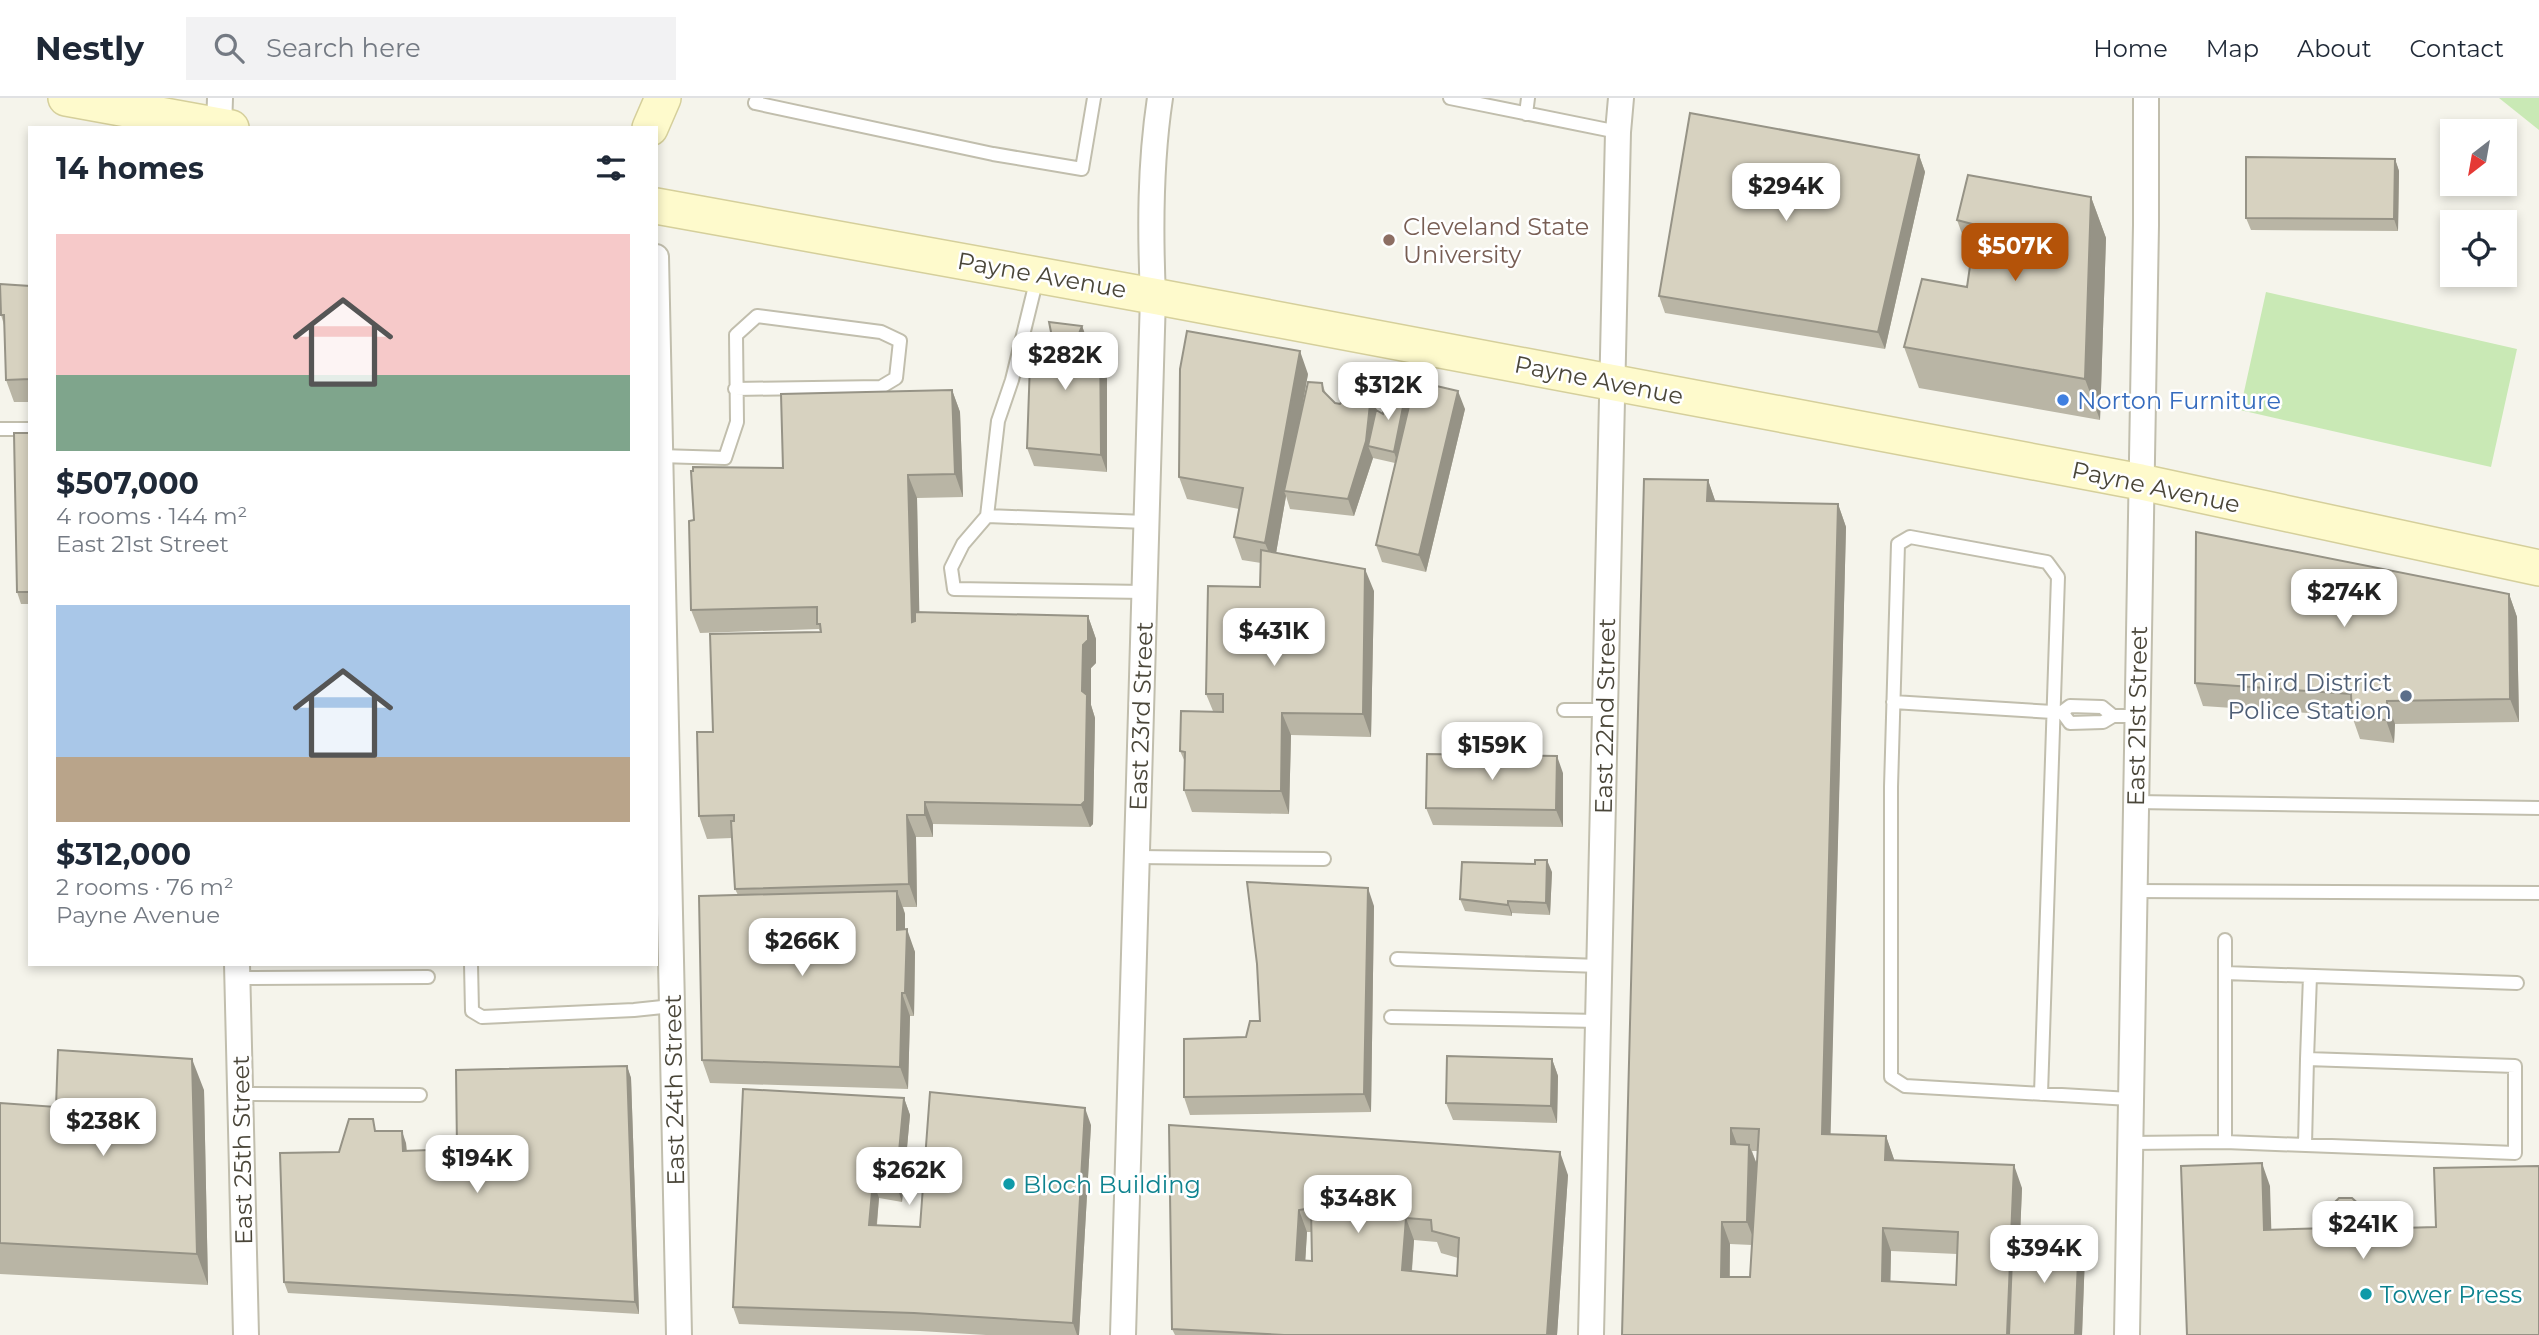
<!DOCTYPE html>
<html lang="en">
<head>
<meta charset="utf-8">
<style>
  :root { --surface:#fff; --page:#f2f2f3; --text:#1f2937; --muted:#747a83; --line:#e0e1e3; --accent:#b45309 }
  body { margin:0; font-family:Montserrat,sans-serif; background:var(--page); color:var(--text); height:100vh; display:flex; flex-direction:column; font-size:26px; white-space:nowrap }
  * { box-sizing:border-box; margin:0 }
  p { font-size:23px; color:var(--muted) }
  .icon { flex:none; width:38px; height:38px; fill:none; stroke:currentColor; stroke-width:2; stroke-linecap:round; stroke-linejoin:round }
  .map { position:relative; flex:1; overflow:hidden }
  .panel { position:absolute; left:28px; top:28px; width:630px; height:840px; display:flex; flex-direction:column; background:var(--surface); border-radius:0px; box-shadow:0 4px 10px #0003 }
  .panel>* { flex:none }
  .needle { width:46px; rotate:211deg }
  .fabs { position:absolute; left:2440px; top:21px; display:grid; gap:14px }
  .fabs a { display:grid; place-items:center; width:77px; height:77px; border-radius:0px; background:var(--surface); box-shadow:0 4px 10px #0003; font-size:35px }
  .price { position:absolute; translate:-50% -60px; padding:0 16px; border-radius:14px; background:#fff; color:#222; font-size:23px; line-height:46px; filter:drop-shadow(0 2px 4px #0008) }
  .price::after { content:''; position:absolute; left:50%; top:42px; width:21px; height:16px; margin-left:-10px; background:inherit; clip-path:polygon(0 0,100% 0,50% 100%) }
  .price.current { background:var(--accent); color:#fff }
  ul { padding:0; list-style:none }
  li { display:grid; align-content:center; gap:14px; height:371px; padding:0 28px }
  li span { display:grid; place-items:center; height:217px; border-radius:0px; color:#555 }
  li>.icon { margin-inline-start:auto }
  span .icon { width:126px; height:126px; fill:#fffc; stroke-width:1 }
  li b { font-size:30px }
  h2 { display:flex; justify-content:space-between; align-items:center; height:84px; padding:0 28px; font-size:30px }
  header { display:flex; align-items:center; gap:42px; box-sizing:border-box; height:98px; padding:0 35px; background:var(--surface); border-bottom:2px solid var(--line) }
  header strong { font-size:33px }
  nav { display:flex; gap:38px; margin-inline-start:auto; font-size:24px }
  .search { width:490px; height:63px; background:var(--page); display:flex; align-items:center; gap:18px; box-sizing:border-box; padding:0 24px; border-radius:0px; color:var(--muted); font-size:26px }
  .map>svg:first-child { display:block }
</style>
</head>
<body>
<header>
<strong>Nestly</strong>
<div class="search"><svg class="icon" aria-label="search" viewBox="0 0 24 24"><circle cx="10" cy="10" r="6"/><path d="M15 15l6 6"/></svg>Search here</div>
<nav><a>Home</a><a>Map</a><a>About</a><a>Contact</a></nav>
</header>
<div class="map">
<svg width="2539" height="1237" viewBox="0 0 2539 1237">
  <rect width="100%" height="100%" fill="#f5f4eb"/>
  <path fill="#c9e9b5" d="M 2499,0 L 2539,0 L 2539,32 Z
    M 2266,194 L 2517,251 L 2491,369 L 2240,312 Z"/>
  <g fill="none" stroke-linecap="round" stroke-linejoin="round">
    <g stroke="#c1bead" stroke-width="16">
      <path id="lane" d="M 757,0 L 755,5 L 993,56 L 1082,71 L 1094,0
        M 1450,0 L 1618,34
        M 1526,16 L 1528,0
        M 1037,180 L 1012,282 L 998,323 L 987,418 L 963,446 L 951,470 L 954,491 L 1145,494
        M 0,331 L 30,331
        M 660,358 L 725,360 L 737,324 L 736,237 L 757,218 L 881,234 L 900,243 L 896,280 L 881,289 L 735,291
        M 987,418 L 1146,424
        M 1893,604 L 2053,614 L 2062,614 L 2070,608 L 2102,609 L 2113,618
        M 1564,612 L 1606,612
        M 2062,614 L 2070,625 L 2103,624 L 2113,618 L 2137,618
        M 2135,704 L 2539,710
        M 1137,759 L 1324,761
        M 2134,793 L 2539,795
        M 1397,861 L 1600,868
        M 471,866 L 472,913 L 482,919 L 634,912 L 672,908
        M 2225,875 L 2517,885
        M 238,880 L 428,879
        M 1391,919 L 1598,923
        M 2307,961 L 2310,878
        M 240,996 L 420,997
        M 2041,996 L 2058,479 L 2047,464 L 1910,439 L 1898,446 L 1891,689 L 1891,979 L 1905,988 L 2130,1001
        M 2225,1044 L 2515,1055 L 2515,968 L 2307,961 L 2305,1047
        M 2130,1045 L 2225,1044 L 2225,842"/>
    </g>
    <g stroke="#c1bead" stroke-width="28">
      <path id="street" d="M 219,30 L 220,0
        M 656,159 L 679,1237
        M 237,866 L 246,1237
        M 1123,1237 L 1153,198 C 1150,131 1150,66 1160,0
        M 1591,1237 L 1618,34 L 1621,0
        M 2127,1237 L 2146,127 L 2146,0"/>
    </g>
    <g stroke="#d5cf9b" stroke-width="38">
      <path id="secondary" d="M 66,0 L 231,30
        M 650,30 L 663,0
        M 656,108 L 1153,198 L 2141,384 L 2539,470"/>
    </g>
    <use href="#lane" stroke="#fff" stroke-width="12"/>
    <use href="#street" stroke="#fff" stroke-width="24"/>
    <use href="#secondary" stroke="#fefacc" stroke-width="35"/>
  </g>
  <path fill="#b9b5a5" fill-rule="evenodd" d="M 1919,57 L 1925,74 L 1885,251 L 1665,215 L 1659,198 Z
    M 2395,61 L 2399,73 L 2398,133 L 2251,132 L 2246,120 Z
    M 2091,99 L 2106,140 L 2100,322 L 1919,290 L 1904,249 L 1967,189 L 1971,161 L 1957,122 Z
    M 30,188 L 30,304 L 14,304 L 6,282 L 4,227 L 1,217 Z
    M 1082,228 L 1086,238 L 1107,255 L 1107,374 L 1034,368 L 1027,350 L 1052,239 Z
    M 1308,276 L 1297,334 L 1322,285 L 1326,296 L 1335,305 L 1340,306 L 1371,297 L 1377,312 L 1383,316 L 1410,304 L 1465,311 L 1426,474 L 1382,464 L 1376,447 L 1395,365 L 1373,360 L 1354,418 L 1290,411 L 1286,398 L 1276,455 L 1374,493 L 1371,639 L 1291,637 L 1289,716 L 1192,714 L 1184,692 L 1185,664 L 1180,653 L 1213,613 L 1206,596 L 1260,489 L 1261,465 L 1242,462 L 1234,439 L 1239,411 L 1187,401 L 1179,379 Z
    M 952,292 L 960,314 L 963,399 L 917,400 L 919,514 L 1088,518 L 1096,541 L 1096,565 L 1091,570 L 1091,607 L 1095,620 L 1093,726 L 1090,729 L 933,726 L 933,739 L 916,739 L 917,809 L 903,809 L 905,816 L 905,831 L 915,854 L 914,918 L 910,918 L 908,991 L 710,985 L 702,962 L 738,797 L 735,791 L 732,740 L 707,741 L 699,718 L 713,634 L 820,534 L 819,531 L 700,535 L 691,512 L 694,422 Z
    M 30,335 L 30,506 L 21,506 L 17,494 Z
    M 1708,382 L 1715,403 L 1838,406 L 1846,429 L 1830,1036 L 1886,1038 L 1894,1062 L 2022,1090 L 2020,1136 L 2085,1156 L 2082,1237 L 1622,1237 ZM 1752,1053 L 1758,1053 L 1757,1067 ZM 1730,1146 L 1752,1147 L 1750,1179 L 1730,1179 ZM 1891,1153 L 1957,1156 L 1956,1187 L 1890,1183 Z
    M 2509,496 L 2517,519 L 2519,624 L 2395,626 L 2394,645 L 2360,641 L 2352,618 L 2203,608 L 2195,585 Z
    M 1563,675 L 1563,729 L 1433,727 L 1426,710 Z
    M 1552,774 L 1550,817 L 1512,815 L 1512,818 L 1465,813 L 1460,801 Z
    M 1374,808 L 1371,1014 L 1190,1017 L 1184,999 L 1246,939 L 1260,923 Z
    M 1552,961 L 1558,978 L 1557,1025 L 1453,1022 L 1446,1005 Z
    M 627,968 L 631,980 L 639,1216 L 288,1195 L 284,1184 L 339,1054 L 377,1033 L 406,1045 L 407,1053 L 457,1051 Z
    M 204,992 L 208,1187 L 0,1176 L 0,1005 L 56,1009 Z
    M 904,1000 L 910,1017 L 902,1104 L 879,1100 L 877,1127 L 920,1129 L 1091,1027 L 1079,1237 L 986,1237 L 920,1233 L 739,1226 L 733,1209 Z
    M 1169,1027 L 1568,1077 L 1557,1237 L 1175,1237 L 1172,1231 ZM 1307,1134 L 1312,1134 L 1312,1163 L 1305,1163 ZM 1414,1142 L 1437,1144 L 1441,1155 L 1458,1160 L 1457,1178 L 1412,1173 Z"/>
  <path fill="#969386" d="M 1919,57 L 1925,74 L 1885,251 L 1878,234 Z
    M 2395,61 L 2399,73 L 2398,133 L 2394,121 Z
    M 2091,99 L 2106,140 L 2100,322 L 2085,281 Z
    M 1082,228 L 1088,245 L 1078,238 Z
    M 1100,237 L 1107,255 L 1107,374 L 1101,357 Z
    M 1300,253 L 1308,276 L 1287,394 L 1284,393 L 1286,398 L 1274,467 L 1265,445 Z
    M 952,292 L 960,314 L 963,399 L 955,376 Z
    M 1458,293 L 1465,311 L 1426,474 L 1419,457 Z
    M 1406,294 L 1410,306 L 1398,366 L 1394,354 Z
    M 1371,297 L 1377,314 L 1368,348 L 1373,360 L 1354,418 L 1348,401 Z
    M 908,377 L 917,400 L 920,546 L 912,524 Z
    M 1708,382 L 1716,405 L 1707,403 Z
    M 1838,406 L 1846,429 L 1830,1059 L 1822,1036 Z
    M 1365,471 L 1374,493 L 1371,639 L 1363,616 Z
    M 2509,496 L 2517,519 L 2519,624 L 2510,601 Z
    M 1088,518 L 1096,541 L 1096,565 L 1091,570 L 1091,607 L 1095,620 L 1093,726 L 1090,729 L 1081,707 L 1083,547 Z
    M 2387,603 L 2395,626 L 2394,645 L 2386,622 Z
    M 1282,615 L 1291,637 L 1289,716 L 1281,693 Z
    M 1557,658 L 1563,675 L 1563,729 L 1556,712 Z
    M 925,704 L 933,726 L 933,739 L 925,717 Z
    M 907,717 L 916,739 L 917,809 L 909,786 Z
    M 1547,762 L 1552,774 L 1550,817 L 1546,805 Z
    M 1368,790 L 1374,808 L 1371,1014 L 1364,996 Z
    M 897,793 L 905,816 L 905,854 L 897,832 Z
    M 1508,803 L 1512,815 L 1512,818 L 1508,807 Z
    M 907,831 L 915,854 L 914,918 L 905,895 Z
    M 902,895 L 910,918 L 908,991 L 900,969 Z
    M 192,961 L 204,992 L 208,1187 L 197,1156 Z
    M 1552,961 L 1558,978 L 1557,1025 L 1551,1008 Z
    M 627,968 L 631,980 L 639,1216 L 635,1204 Z
    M 904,1000 L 910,1017 L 902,1104 L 896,1086 Z
    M 1085,1010 L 1091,1027 L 1079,1237 L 1077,1237 L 1073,1225 Z
    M 1731,1030 L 1739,1052 L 1731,1046 Z
    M 402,1033 L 406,1045 L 407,1065 L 403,1053 Z
    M 1886,1038 L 1894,1061 L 1894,1084 L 1885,1062 Z
    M 1749,1047 L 1758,1069 L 1756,1147 L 1747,1124 Z
    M 1560,1054 L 1568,1077 L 1557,1237 L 1547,1237 Z
    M 2262,1065 L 2270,1088 L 2272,1154 L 2264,1132 Z
    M 2014,1067 L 2022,1090 L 2016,1237 L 2007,1237 Z
    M 873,1083 L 879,1100 L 875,1144 L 869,1127 Z
    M 2362,1109 L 2371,1132 L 2365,1131 Z
    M 1299,1112 L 1307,1134 L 1304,1185 L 1296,1162 Z
    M 1406,1120 L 1414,1142 L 1410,1194 L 1402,1172 Z
    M 1722,1124 L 1730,1146 L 1729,1201 L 1721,1179 Z
    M 1883,1130 L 1891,1153 L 1890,1206 L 1882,1183 Z
    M 2079,1138 L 2085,1156 L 2082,1237 L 2075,1237 Z"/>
  <path fill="#d7d2c0" stroke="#969386" stroke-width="2" fill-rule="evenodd" d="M 1690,15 L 1919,57 L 1878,234 L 1659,198 Z
    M 2246,59 L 2395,61 L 2394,121 L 2246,120 Z
    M 1968,77 L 2091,99 L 2085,281 L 1904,249 L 1922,181 L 1967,189 L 1976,127 L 1957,122 Z
    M 0,186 L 30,188 L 30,281 L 6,282 L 4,217 L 1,217 Z
    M 1049,224 L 1082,228 L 1078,238 L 1100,237 L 1101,357 L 1027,350 L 1031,237 L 1052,239 Z
    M 1187,233 L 1300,253 L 1265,445 L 1234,439 L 1243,390 L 1179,379 L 1180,271 Z
    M 1415,283 L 1458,293 L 1419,457 L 1376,447 Z
    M 1308,284 L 1322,285 L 1323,293 L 1335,305 L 1340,306 L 1353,290 L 1371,297 L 1366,343 L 1348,401 L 1284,393 Z
    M 1388,290 L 1406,294 L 1394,354 L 1368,348 L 1376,312 L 1383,316 Z
    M 952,292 L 955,376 L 908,377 L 912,524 L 915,523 L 915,514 L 1088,518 L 1088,542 L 1083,547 L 1082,593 L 1087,597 L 1085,703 L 1081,707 L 925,704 L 925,717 L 907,717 L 909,786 L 735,791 L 731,723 L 734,723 L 734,717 L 699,718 L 697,634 L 713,634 L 710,536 L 821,534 L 820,526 L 817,526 L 817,509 L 691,512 L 689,423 L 694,422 L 691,373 L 693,373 L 693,369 L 783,370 L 781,296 Z
    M 14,335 L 30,335 L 30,494 L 17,494 Z
    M 1644,381 L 1708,382 L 1707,403 L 1838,406 L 1822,1036 L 1886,1038 L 1885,1062 L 2014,1067 L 2007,1237 L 1622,1237 ZM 1731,1030 L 1759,1031 L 1750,1179 L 1721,1179 L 1722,1124 L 1747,1124 L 1749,1047 L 1731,1046 ZM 1883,1130 L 1958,1134 L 1956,1187 L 1882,1183 Z
    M 2196,434 L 2509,496 L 2510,601 L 2387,603 L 2386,622 L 2352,619 L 2351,596 L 2195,585 Z
    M 1261,452 L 1365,471 L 1363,616 L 1282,615 L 1281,693 L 1184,692 L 1185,654 L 1180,653 L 1181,613 L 1223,614 L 1223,596 L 1206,596 L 1208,488 L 1260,489 Z
    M 1427,656 L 1557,658 L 1556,712 L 1426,710 Z
    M 1535,762 L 1547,762 L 1546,805 L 1508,803 L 1508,807 L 1460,801 L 1462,764 L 1535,766 Z
    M 1247,784 L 1368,790 L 1364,996 L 1184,999 L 1184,941 L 1246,939 L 1250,923 L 1260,923 L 1257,866 Z
    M 897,793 L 897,832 L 907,831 L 905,895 L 902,895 L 900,969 L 702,962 L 699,798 Z
    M 58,952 L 192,961 L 197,1156 L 0,1145 L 0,1005 L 56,1009 Z
    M 1447,958 L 1552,961 L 1551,1008 L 1446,1005 Z
    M 627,968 L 635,1204 L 284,1184 L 280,1055 L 339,1054 L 349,1021 L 373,1021 L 375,1033 L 402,1033 L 403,1053 L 457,1051 L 456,972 Z
    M 743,991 L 904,1000 L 896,1086 L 873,1083 L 869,1127 L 920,1129 L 930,994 L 1085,1010 L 1073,1225 L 914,1215 L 733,1209 Z
    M 1169,1027 L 1560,1054 L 1547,1237 L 1284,1237 L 1172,1231 ZM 1311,1110 L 1312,1163 L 1296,1162 L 1299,1112 ZM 1406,1120 L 1431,1122 L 1432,1133 L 1459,1140 L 1457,1178 L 1402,1172 Z
    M 2262,1065 L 2264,1132 L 2329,1130 L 2328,1111 L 2339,1100 L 2352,1100 L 2362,1109 L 2365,1131 L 2436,1129 L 2434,1070 L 2539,1068 L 2539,1237 L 2187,1237 L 2181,1068 Z
    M 2013,1135 L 2079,1138 L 2075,1237 L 2009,1237 Z"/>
  <circle fill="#8d6e63" stroke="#fff" stroke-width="2.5" cx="1389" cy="142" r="7"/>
  <circle fill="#3f7fe0" stroke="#fff" stroke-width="2.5" cx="2063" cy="302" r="7"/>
  <circle fill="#5c6f8a" stroke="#fff" stroke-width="2.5" cx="2406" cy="598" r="7"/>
  <g fill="#0f9aa8" stroke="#fff" stroke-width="2.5">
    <circle cx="1009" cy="1086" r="7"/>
    <circle cx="2366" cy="1196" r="7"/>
  </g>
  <g text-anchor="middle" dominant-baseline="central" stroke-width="5" stroke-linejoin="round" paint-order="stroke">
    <g font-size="24" fill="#785e54" stroke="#fff" text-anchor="start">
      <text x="1403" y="128">Cleveland State<tspan x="1403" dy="28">University</tspan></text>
    </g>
    <g font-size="24" fill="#4a4639" stroke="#fff">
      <text transform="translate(1042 177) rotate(10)">Payne Avenue</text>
      <text transform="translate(1599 282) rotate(11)">Payne Avenue</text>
      <text transform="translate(2156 389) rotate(12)">Payne Avenue</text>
      <text transform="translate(1141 618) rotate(-88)">East 23rd Street</text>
      <text transform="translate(1605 618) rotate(-89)">East 22nd Street</text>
      <text transform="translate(2137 618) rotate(-89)">East 21st Street</text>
      <text transform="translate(674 992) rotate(-91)">East 24th Street</text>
      <text transform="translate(242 1052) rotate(-91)">East 25th Street</text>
    </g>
    <g font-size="24" fill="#366cbe" stroke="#fff" text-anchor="start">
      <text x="2077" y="302">Norton Furniture</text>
    </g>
    <g font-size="24" fill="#4e5e75" stroke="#fff" text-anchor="end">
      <text x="2392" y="584">Third District<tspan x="2392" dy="28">Police Station</tspan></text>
    </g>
    <g font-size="24" fill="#0d838f" stroke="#fff" text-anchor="start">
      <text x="1023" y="1086">Bloch Building</text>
      <text x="2380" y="1196">Tower Press</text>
    </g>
  </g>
</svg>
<div class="fabs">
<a><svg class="needle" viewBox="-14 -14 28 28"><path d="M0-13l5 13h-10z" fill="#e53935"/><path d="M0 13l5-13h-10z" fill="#747a83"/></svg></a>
<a><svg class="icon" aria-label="locate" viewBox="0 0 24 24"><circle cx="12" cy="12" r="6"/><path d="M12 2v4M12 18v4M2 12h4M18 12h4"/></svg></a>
</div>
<b class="price" style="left:1786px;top:125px">$294K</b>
<b class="price current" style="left:2015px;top:185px">$507K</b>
<b class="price" style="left:1065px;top:294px">$282K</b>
<b class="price" style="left:1388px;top:324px">$312K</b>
<b class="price" style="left:2344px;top:531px">$274K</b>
<b class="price" style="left:1274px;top:570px">$431K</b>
<b class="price" style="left:1492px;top:684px">$159K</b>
<b class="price" style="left:802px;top:880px">$266K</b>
<b class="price" style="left:103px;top:1060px">$238K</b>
<b class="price" style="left:477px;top:1097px">$194K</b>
<b class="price" style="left:909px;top:1109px">$262K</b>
<b class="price" style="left:1358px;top:1137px">$348K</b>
<b class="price" style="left:2363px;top:1163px">$241K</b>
<b class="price" style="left:2044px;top:1187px">$394K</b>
<section class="panel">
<h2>14 homes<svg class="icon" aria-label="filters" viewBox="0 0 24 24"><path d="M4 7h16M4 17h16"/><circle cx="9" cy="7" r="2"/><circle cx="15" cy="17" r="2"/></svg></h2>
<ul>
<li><span style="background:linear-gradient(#f6c9c9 65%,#7fa58c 0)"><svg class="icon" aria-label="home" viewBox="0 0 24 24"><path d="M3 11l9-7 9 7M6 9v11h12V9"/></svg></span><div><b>$507,000</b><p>4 rooms · 144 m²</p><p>East 21st Street</p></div></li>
<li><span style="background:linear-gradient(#a9c7e8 70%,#b9a48a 0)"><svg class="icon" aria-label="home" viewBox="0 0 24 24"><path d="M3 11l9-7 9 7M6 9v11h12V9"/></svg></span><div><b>$312,000</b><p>2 rooms · 76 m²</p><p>Payne Avenue</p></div></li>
</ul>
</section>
</div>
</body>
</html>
